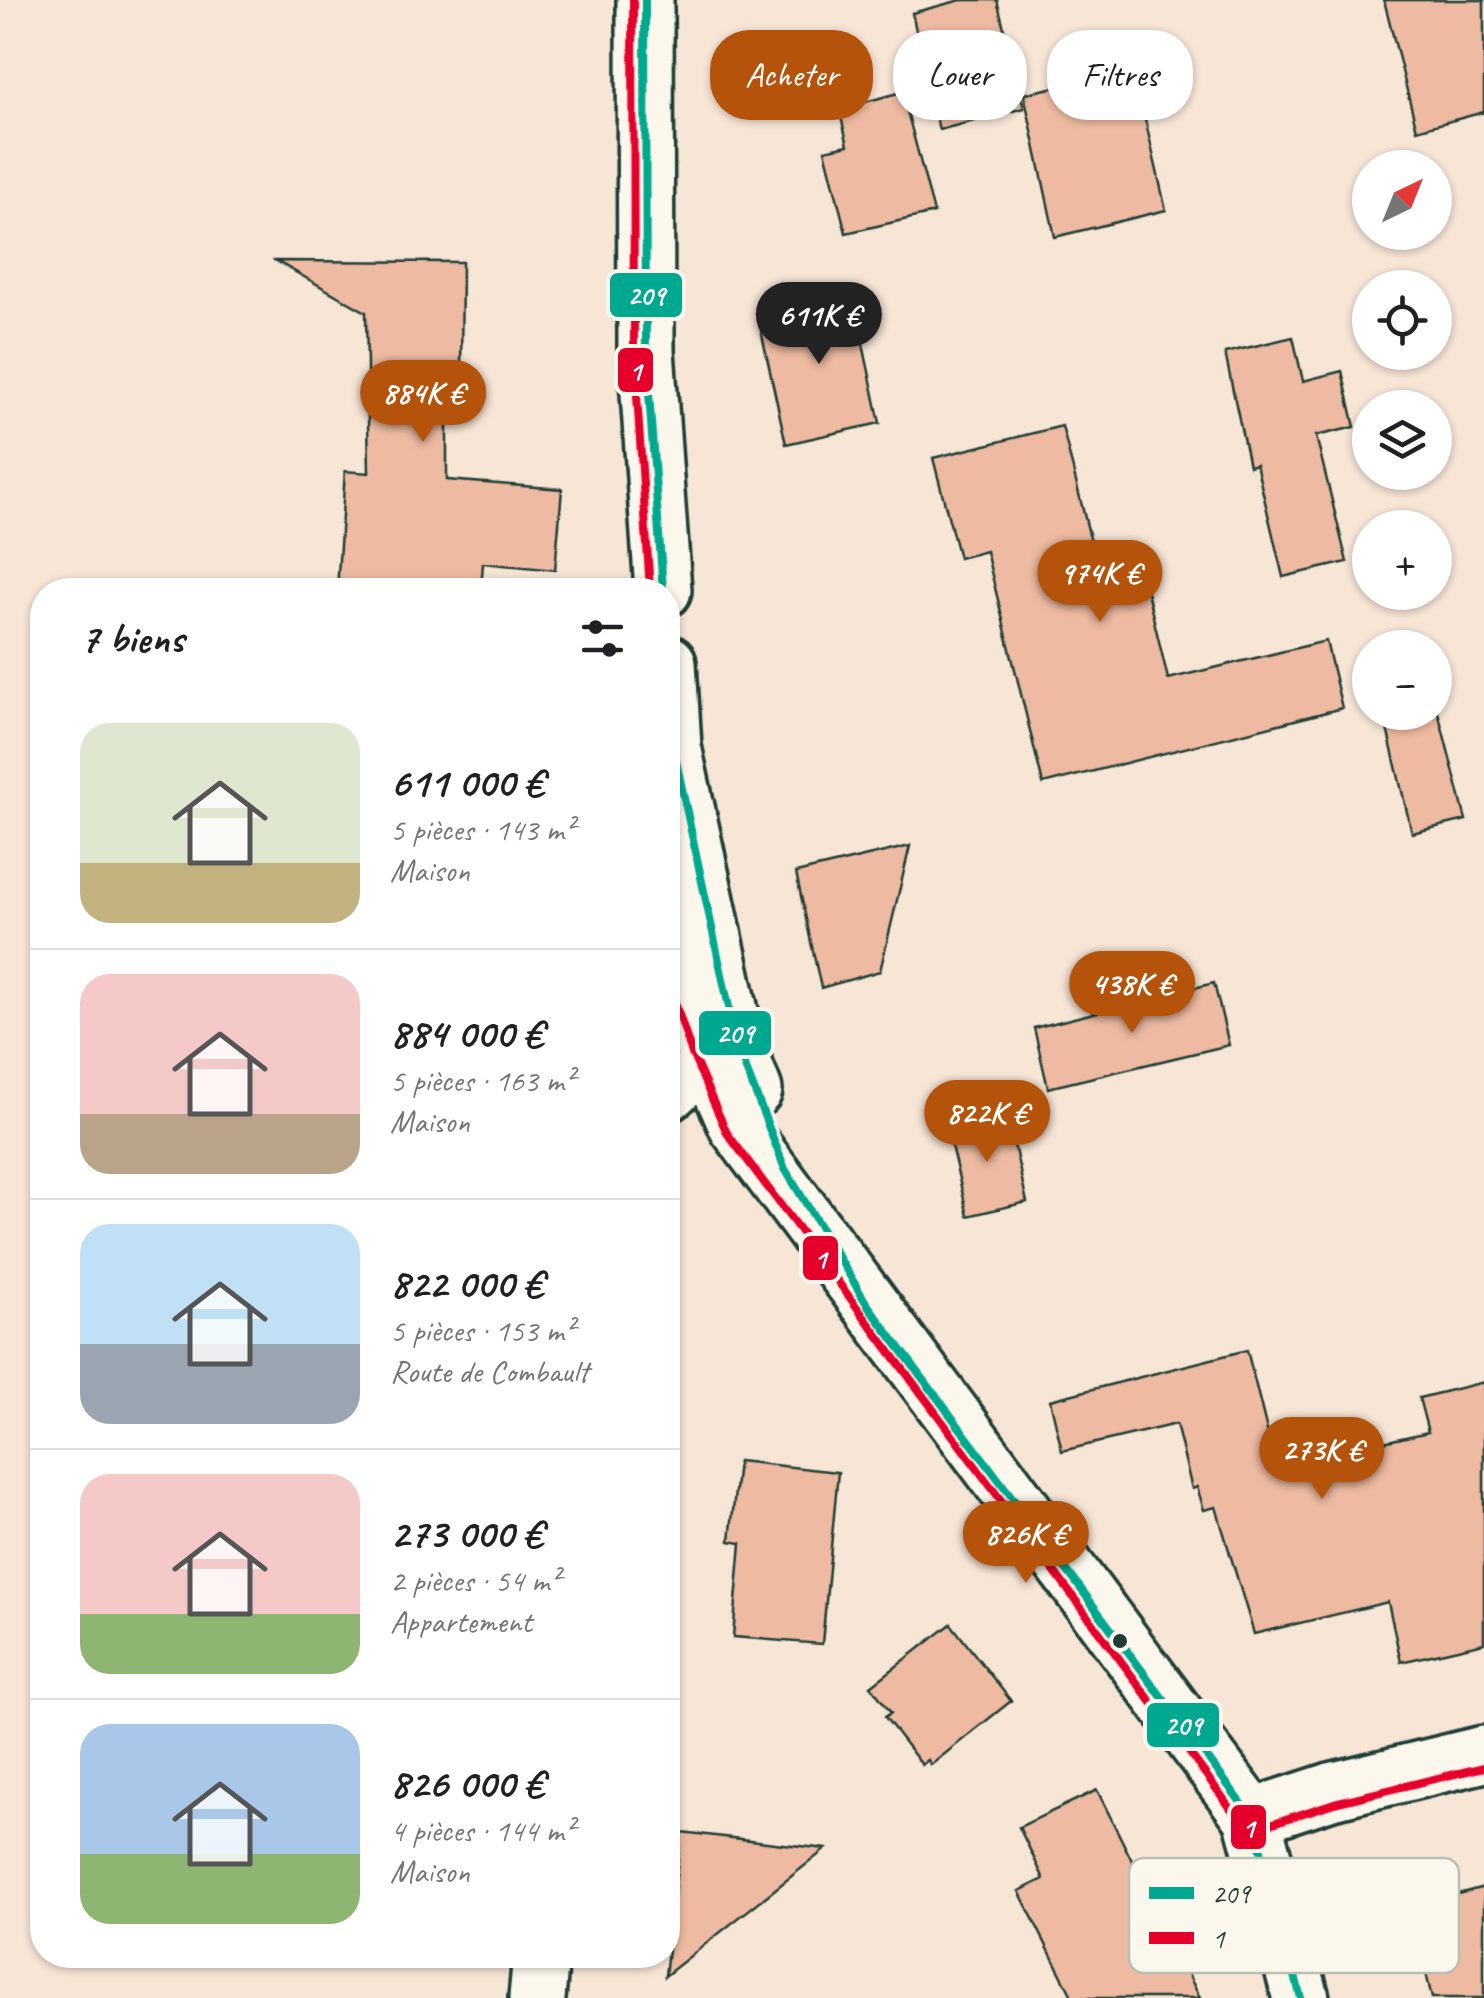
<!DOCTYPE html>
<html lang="fr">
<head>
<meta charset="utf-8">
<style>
  :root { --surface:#fff; --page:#f6f6f6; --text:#202124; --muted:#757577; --line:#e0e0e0; --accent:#b45309 }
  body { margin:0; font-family:Caveat,sans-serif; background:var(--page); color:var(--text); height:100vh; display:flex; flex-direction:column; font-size:38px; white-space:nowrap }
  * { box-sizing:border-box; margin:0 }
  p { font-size:32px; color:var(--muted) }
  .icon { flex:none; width:55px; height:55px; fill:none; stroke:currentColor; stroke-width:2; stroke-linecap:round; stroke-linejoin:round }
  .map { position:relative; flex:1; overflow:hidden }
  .drawer { position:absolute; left:30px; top:578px; width:650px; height:1390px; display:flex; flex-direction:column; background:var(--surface); border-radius:40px; box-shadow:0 2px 8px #0004 }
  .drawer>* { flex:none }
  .top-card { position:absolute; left:710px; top:30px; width:622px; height:90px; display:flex; gap:20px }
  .needle { width:65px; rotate:43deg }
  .buttons { position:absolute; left:1352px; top:150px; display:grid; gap:20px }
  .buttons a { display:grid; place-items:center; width:100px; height:100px; border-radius:50%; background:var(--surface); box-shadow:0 2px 8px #0004; font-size:50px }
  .price { position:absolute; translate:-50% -85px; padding:0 22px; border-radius:35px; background:var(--accent); color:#fff; font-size:32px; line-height:65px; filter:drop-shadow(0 2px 5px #0008) }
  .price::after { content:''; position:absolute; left:50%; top:60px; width:30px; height:22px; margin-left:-15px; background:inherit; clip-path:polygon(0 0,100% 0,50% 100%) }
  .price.selected { background:#222; color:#fff }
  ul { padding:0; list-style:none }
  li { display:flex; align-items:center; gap:30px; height:250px; padding:0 50px }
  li+li { border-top:2px solid var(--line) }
  li span { display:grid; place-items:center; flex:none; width:280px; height:200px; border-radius:30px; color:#555 }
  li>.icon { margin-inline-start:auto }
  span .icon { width:120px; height:120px; fill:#fffc; stroke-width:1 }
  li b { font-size:42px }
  h2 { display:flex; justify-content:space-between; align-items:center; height:120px; padding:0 50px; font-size:42px }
  .tag { padding:0 35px; border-radius:40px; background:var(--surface); box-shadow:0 2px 8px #0004; font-size:35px; line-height:90px }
  .tag.selected { background:var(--accent); color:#fff }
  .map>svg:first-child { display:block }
</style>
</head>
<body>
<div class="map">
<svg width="1484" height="1998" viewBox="0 0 1484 1998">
  <rect width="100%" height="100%" fill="#f7e5d6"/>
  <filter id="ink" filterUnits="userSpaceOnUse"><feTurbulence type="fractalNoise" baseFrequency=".01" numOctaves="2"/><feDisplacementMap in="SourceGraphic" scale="20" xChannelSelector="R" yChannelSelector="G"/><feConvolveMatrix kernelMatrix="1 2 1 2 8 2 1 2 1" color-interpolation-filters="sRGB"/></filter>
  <g filter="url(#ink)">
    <path fill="#eebaa1" stroke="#1f3d34" stroke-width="2.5" d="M 961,0 L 997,0 L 1024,108 L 939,130 L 912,13 Z
      M 1384,0 L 1484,0 L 1484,112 L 1417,130 Z
      M 1091,79 L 1094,90 L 1136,80 L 1166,210 L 1055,237 L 1024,94 Z
      M 902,92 L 934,213 L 846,233 L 825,150 L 848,145 L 839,109 Z
      M 276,261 L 462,262 L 461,374 L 447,374 L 447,480 L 562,489 L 555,570 L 483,563 L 481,590 L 337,590 L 345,471 L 369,473 L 366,312 Z
      M 851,288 L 880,423 L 786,444 L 757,312 Z
      M 1293,337 L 1303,381 L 1342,371 L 1355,427 L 1316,436 L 1347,562 L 1283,577 L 1256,464 L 1249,466 L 1225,353 Z
      M 1062,426 L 1094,554 L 1110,550 L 1120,589 L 1145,583 L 1168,679 L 1326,641 L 1342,708 L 1043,784 L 986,551 L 959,558 L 933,458 Z
      M 1435,700 L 1466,820 L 1412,833 L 1383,712 L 1435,712 Z
      M 910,846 L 880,971 L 821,988 L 796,873 Z
      M 1214,983 L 1229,1045 L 1048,1088 L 1034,1028 Z
      M 1007,1114 L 1027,1202 L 968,1216 L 947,1129 Z
      M 1247,1350 L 1276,1466 L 1428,1432 L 1419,1398 L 1484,1382 L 1484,1643 L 1401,1662 L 1388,1602 L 1254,1634 L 1216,1507 L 1204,1510 L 1197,1487 L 1192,1489 L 1176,1424 L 1062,1451 L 1050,1400 Z
      M 738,1461 L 838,1472 L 822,1644 L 733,1637 L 741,1543 L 730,1541 Z
      M 951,1624 L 1011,1701 L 931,1765 L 928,1760 L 922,1765 L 885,1717 L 891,1713 L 871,1686 Z
      M 1097,1790 L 1200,1998 L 1073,1998 L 1019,1891 L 1044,1879 L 1019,1827 Z
      M 681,1832 L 826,1849 L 665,1976 Z
      M 1484,1887 L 1484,1998 L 1432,1998 L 1410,1907 Z"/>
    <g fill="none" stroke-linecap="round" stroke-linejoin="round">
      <g stroke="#1f3d34" stroke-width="62">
        <path id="street" d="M 668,1093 L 679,1083
          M 1252,1817 L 1331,1791 L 1484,1754
          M 537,1998 L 541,1955"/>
      </g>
      <g stroke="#1f3d34" stroke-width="62">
        <path id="secondary" d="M 645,0 L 646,351 L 663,590
          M 668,663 L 673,747 L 738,1049 L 754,1090
          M 668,916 C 675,991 707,1057 737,1126 L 1252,1817 L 1301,1998"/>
      </g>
      <use href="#street" stroke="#fbf7ec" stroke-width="55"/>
      <use href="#secondary" stroke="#fbf7ec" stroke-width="55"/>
      <g stroke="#fbf7ec" stroke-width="15">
        <path id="bus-1" d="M 645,0 L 646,351 L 663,590
          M 668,663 L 673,747 L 738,1049 L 785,1169 L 867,1304 L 1252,1817 L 1301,1998"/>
      </g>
      <g stroke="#fbf7ec" stroke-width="15">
        <path id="bus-2" d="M 633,0 L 634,351 L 650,590
          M 668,981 L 692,1054 L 727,1133 L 1244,1826 L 1255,1829 L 1334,1803 L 1484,1767"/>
      </g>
      <use href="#bus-1" stroke="#00a88f" stroke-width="8"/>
      <use href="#bus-2" stroke="#e4002b" stroke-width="8"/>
    </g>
  </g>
  <circle fill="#1f3d34" stroke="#fbf7ec" stroke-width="4" cx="1120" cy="1641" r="9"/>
  <rect x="1129" y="1858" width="330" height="115" rx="15" fill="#fbf7ec" stroke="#b9bfb5" stroke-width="2.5"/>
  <rect x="1149" y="1887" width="45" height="12" fill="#00a88f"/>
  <rect x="1149" y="1932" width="45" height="12" fill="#e4002b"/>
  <g font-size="28" fill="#1f3d34">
    <text x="1212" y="1903">209</text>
    <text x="1212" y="1948">1</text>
  </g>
  <g stroke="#fbf7ec" stroke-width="4">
    <rect x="608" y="271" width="76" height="48" rx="10" fill="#00a88f"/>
    <rect x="616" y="346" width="39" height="48" rx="10" fill="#e4002b"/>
    <rect x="697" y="1009" width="76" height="48" rx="10" fill="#00a88f"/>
    <rect x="801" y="1234" width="39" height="48" rx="10" fill="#e4002b"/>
    <rect x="1145" y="1701" width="76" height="48" rx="10" fill="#00a88f"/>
    <rect x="1229" y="1803" width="39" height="48" rx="10" fill="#e4002b"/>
  </g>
  <g font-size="28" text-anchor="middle" font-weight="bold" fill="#fff">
    <text x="646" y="305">209</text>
    <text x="635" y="380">1</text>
    <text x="735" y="1043">209</text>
    <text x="820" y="1268">1</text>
    <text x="1183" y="1735">209</text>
    <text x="1248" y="1837">1</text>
  </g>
</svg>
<div class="buttons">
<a><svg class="needle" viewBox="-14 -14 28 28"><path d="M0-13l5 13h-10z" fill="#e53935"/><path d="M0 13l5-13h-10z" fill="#757577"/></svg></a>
<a><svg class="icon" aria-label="locate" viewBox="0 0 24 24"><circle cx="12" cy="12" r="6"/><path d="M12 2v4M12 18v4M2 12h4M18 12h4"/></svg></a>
<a><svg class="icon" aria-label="layers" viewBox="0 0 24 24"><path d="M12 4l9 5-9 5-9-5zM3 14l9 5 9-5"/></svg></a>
<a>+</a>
<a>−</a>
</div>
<b class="price selected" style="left:819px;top:367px">611K €</b>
<b class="price" style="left:423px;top:445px">884K €</b>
<b class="price" style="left:1100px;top:625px">974K €</b>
<b class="price" style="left:1132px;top:1036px">438K €</b>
<b class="price" style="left:987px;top:1165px">822K €</b>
<b class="price" style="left:1322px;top:1502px">273K €</b>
<b class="price" style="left:1026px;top:1586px">826K €</b>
<div class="top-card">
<a class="tag selected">Acheter</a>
<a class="tag">Louer</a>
<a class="tag">Filtres</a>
</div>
<section class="drawer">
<h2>7 biens<svg class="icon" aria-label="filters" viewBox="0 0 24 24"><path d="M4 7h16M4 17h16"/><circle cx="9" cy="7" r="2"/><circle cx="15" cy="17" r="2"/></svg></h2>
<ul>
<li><span style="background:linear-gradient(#dfe7d0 70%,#c2b280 0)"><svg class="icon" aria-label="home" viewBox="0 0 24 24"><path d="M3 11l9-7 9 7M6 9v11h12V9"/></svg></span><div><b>611 000 €</b><p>5 pièces · 143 m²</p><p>Maison</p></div></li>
<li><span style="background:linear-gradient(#f6c9c9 70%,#b9a48a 0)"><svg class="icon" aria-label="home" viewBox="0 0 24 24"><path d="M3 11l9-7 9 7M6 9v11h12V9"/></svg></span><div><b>884 000 €</b><p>5 pièces · 163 m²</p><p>Maison</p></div></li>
<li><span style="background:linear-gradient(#bfe0f5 60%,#9aa5b1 0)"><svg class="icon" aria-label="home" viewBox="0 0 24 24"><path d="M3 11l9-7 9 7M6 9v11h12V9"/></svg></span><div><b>822 000 €</b><p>5 pièces · 153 m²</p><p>Route de Combault</p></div></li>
<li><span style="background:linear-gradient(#f6c9c9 70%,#8fb573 0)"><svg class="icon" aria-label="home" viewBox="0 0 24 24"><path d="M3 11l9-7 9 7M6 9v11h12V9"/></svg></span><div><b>273 000 €</b><p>2 pièces · 54 m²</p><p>Appartement</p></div></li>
<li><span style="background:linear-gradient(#a9c7e8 65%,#8fb573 0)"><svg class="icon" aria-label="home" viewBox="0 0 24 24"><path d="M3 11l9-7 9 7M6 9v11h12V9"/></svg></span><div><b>826 000 €</b><p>4 pièces · 144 m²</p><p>Maison</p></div></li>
</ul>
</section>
</div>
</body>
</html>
